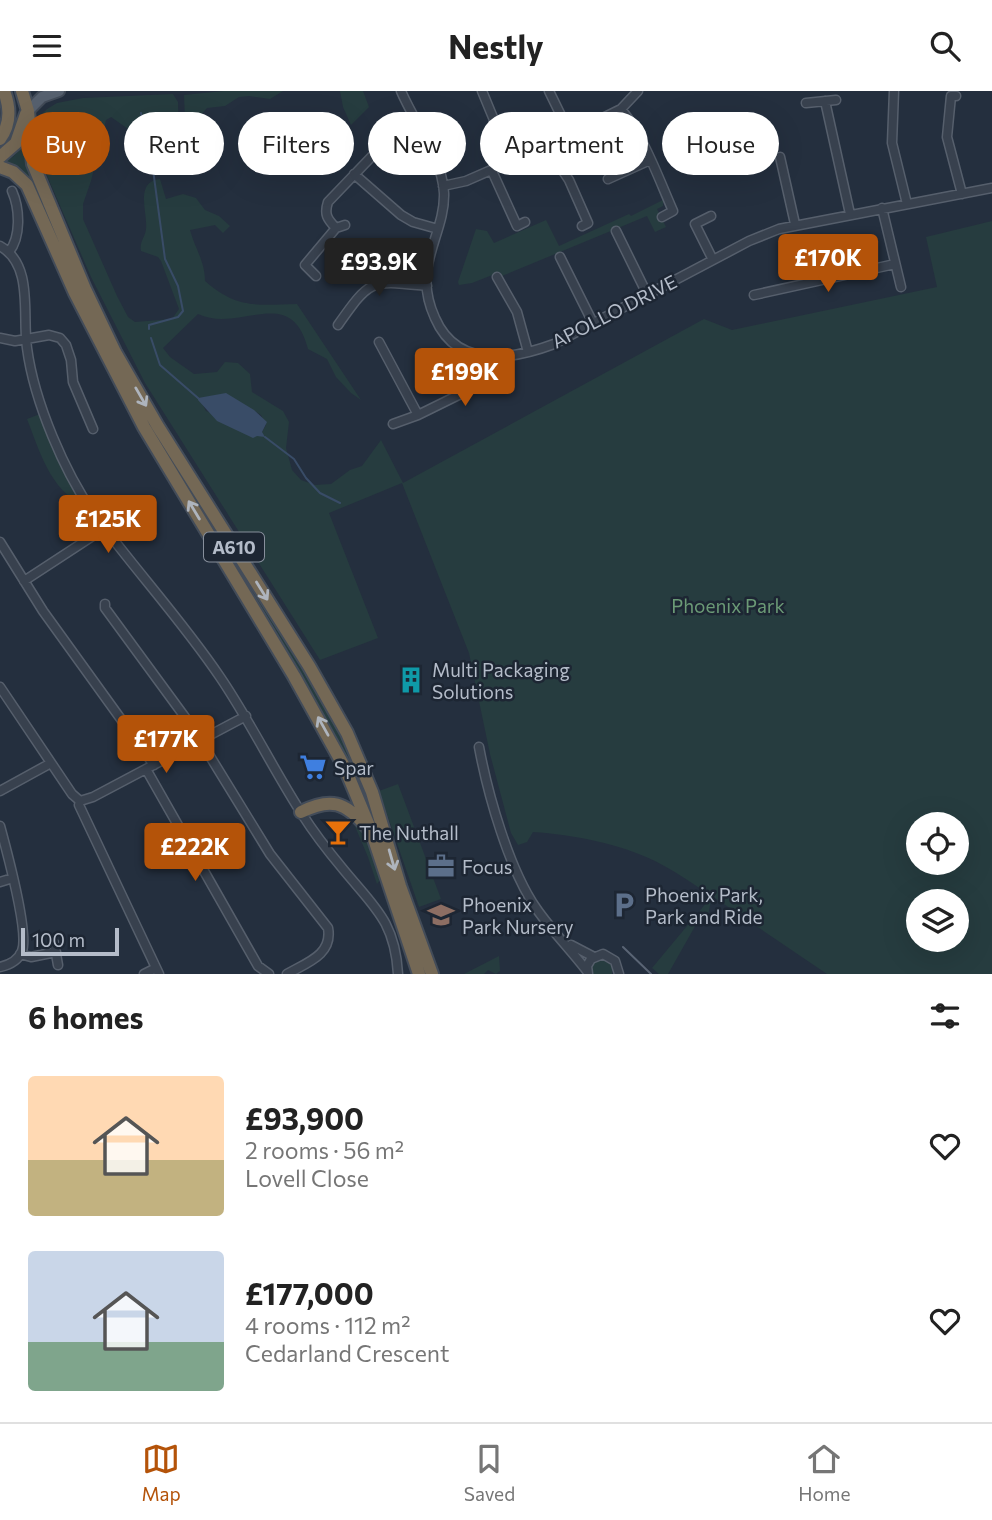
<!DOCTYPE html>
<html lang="en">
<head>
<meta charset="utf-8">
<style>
  :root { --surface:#fff; --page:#f2f2f2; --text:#222; --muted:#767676; --line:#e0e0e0; --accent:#b45309 }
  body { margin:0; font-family:Commissioner,sans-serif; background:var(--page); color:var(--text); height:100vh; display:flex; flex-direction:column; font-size:26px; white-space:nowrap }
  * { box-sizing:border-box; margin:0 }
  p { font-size:23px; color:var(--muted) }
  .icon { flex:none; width:38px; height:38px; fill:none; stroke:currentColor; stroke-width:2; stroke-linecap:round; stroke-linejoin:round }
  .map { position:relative; height:883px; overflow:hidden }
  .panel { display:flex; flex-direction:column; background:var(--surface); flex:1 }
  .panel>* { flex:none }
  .guide { position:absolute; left:21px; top:21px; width:950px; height:63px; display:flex; gap:14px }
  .controls { position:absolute; left:906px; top:721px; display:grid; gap:14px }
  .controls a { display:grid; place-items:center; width:63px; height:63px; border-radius:50%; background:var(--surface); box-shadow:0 7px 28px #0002; font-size:35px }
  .scale { position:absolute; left:21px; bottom:18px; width:98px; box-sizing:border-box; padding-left:7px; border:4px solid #b4bcc9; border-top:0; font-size:19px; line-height:24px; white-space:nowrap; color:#b4bcc9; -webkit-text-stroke:5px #1d2633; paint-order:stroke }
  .price { position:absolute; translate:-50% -60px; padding:0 16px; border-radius:7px; background:var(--accent); color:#fff; font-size:23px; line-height:46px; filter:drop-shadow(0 2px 4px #0008) }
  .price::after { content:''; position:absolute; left:50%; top:42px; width:21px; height:16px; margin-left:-10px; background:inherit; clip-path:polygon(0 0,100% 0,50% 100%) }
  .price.selected { background:#222; color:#fff }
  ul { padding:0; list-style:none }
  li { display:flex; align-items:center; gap:21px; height:175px; padding:0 28px }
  li span { display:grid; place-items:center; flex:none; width:196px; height:140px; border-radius:7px; color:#555 }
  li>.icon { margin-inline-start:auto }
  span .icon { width:84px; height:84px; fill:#fffc; stroke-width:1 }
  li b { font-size:30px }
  h2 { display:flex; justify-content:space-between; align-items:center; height:84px; padding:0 28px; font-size:30px }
  .chip { padding:0 24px; border-radius:32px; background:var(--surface); box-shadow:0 7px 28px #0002; font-size:24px; line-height:63px }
  .chip.selected { background:var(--accent); color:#fff }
  header { display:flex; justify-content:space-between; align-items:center; height:91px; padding:0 28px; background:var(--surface); font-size:32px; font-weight:700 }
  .tabs { display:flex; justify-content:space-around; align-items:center; height:98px; border-top:2px solid var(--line); background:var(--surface); font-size:19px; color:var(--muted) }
  .tabs a { display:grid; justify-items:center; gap:4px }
  .tabs .selected { color:var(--accent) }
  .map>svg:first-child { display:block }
</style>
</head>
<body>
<header><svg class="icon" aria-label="menu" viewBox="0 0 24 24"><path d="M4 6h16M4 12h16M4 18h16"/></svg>Nestly<svg class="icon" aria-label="search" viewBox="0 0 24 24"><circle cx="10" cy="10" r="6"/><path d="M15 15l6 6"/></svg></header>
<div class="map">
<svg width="992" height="883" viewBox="0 0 992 883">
  <rect width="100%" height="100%" fill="#242f3e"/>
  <path fill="#263c3f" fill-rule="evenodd" d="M 224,0 L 288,0 L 283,0 L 270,8 L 249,5 L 239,6 L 225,15 L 207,17 L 195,31 L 190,53 L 186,54 L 184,4 Z
    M 340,0 L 363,0 L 369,16 L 351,34 L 343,16 Z
    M 173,3 L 178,11 L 179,56 L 153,59 L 148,52 L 111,26 L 106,29 L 91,90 L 83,113 L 83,128 L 117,205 L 128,226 L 135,231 L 172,228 L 179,218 L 161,170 L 158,166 L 141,160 C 139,151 145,147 146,138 C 148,122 134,91 160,88 L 166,108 L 183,103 L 196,107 L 205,119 L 219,125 L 230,135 L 223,142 L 215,134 L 190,139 C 195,158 205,170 205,190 C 237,218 257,214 297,213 L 361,309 L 351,302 L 336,286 L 327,268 L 308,258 C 291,191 240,243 198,223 L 163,257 L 170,266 L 194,283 L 217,281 L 225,271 L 238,272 L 250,283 L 252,301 L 283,320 L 289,331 L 286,357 L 292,379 L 301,389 L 315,394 L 331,393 L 350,379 L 362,375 L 381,349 L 403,392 L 704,228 L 732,239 L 937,196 L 926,146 L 992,130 L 992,883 L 827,883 L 712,805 L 707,829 L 698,830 L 668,883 L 659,883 L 652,877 L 712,805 C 693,793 675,780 655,770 C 618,752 574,744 533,741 L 527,751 L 518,754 L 511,742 L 490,663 L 469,562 L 402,392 L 329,422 L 378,547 L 320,569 L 145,292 L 91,186 L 41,71 L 38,34 L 40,25 L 47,18 L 57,12 L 83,7 ZM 226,303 L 261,324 L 266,334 L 262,341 L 206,320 L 199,307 ZM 919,733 L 957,733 L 957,772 L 919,772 ZM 919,810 L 957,810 L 957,849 L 919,849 Z
    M 25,51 L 88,210 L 322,603 L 350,655 L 426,883 L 424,883 L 377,744 L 264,528 L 108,263 L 31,90 L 24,81 L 5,71 L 14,65 Z
    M 663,109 L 663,115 L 657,118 L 666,136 L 655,141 L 647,125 L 502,185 L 500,181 L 472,192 L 459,194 L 458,191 L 476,138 L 487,140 L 494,152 L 546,129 L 559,155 L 629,123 L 631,125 Z
    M 40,323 L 71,395 L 84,414 C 50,400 39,358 27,328 Z
    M 398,693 L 441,808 L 419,816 L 379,700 Z
    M 351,726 C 369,741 373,767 380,789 L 377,793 L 368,766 Z
    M 499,865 L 500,880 L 496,883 L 488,879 L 484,883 L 464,883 Z
    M 602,867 L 612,874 L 612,883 L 592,883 L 592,874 Z"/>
  <path fill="#394c67" d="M 226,302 L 254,319 L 267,331 L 262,341 L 265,346 L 257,345 L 253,347 L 217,330 L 198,309 L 198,307 Z"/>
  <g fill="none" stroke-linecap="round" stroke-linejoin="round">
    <path stroke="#394c67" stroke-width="2" d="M 141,22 L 151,67
      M 149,238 L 149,234 L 178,226 L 183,220 L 178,195 L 165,168 L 152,71
      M 151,247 L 160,274 L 198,307
      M 265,346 L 294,368 L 306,387 L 320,402 L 340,412"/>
    <g stroke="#565f6c" stroke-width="11">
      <path id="minor" d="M 401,0 C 415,33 442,66 444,102 C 445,129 430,154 427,180 C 425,197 428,212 435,227 C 457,278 511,269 554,253 L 749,150 L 779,138 L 992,97
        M 482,0 L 494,29 L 508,44 L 520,66
        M 549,0 L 570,43
        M 894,0 L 892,52 L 907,113
        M 956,5 L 951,5 L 947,46 L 962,103
        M 825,10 L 850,123
        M 806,12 L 836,9
        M 621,18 C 645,48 658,86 673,120 L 662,126
        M 546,55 L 569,89 L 588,132 L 582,135
        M 780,66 L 795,133
        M 492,80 L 517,135 L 525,131
        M 354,83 L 401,124 L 413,131 L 438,138
        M 608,88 L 650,69
        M 443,95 L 466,90 L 546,55 L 621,18 L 638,0
        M 882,117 L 901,196
        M 711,125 L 695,133 L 713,169
        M 336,137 C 327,128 324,123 328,111 L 376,61
        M 616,140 L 647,203
        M 0,155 C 34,174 22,224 27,257 C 34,310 65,384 97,427 C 137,481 183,531 220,586 C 250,630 273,678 302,723 C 314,742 328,760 343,778 C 374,816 395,830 398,883
        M 9,161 C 21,146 20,118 12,100
        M 560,166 L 593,232
        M 316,185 L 305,174 L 336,137 L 345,134
        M 497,186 L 517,221 L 528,261
        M 754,204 L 895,173
        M 338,234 C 371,187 371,189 427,195
        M 0,247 L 15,250 L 49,244 L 60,247 L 66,254 L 71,269 L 73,291 L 93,338
        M 379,251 L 418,324
        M 393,333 L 418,324 L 483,292 L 489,283 L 488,265
        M 0,451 L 43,520 L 154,674
        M 24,490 L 105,437
        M 105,513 L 105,517 L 201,648
        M 0,596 L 72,703 L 80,710
        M 200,649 L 270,763 L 328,837 C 333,864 306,872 287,883
        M 479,656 C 488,704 509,778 536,817 C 551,839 571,859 587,880
        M 146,678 L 258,875 L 269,883
        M 0,700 L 51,672
        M 80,710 L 79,714 L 159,883
        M 80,710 L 93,706 L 246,625
        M 0,735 C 6,757 29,842 22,860 C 18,870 9,874 0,876
        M 0,791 L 13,787
        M 54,852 L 58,874
        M 571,854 L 594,866
        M 20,863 L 31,866 L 56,861
        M 144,883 L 156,877
        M 588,883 L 587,875 L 591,868 L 603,863 L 615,870 L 619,883"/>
    </g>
    <g stroke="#414a57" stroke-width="14">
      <path id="major" d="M 28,20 L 42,6 L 59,0"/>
    </g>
    <g stroke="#434c59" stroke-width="16">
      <path id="highway" d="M 22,0 L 28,20 L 33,73 L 85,198 L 115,261 L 157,334 L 309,575 L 347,642 L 372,701 L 400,795 L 432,883
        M 0,48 C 11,33 10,16 4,0
        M 0,66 L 16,52 L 26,23
        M 0,76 L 13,81 L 27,94 L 75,202 L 144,336 L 294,585 L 345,677 L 372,742 L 419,883
        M 301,721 C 331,706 345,711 367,736"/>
    </g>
    <use href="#minor" stroke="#38414e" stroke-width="8"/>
    <use href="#major" stroke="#56606e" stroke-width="10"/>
    <use href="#highway" stroke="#746855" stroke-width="12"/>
    <path stroke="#5a6575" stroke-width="2" d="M 623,856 L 651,883"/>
  </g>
  <defs><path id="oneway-shaft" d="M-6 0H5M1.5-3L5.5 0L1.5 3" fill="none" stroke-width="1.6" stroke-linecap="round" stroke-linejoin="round" transform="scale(1.75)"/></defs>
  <g stroke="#aeb4bd">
    <use href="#oneway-shaft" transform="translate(141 306) rotate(60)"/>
    <use href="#oneway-shaft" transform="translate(194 419) rotate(-121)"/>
    <use href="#oneway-shaft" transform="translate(262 500) rotate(58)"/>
    <use href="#oneway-shaft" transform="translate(323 635) rotate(-119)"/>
    <use href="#oneway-shaft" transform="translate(392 769) rotate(74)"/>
  </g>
  <defs>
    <g id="building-bare" transform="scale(2.1)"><path d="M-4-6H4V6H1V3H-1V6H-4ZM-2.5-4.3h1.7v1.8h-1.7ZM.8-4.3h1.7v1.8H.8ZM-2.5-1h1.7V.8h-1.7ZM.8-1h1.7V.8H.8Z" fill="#0f9aa8" stroke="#1d2633" stroke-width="2.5" paint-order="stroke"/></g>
    <g id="supermarket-bare" transform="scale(2.1)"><path d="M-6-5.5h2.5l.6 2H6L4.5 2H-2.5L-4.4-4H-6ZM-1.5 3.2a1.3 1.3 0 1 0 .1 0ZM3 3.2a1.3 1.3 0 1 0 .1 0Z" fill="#3f7fe0" stroke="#1d2633" stroke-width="2.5" paint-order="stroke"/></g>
    <g id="bar-bare" transform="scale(2.1)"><path d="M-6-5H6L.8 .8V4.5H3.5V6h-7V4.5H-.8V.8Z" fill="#e8710a" stroke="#1d2633" stroke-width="2.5" paint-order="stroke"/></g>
    <g id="office-bare" transform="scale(2.1)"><path d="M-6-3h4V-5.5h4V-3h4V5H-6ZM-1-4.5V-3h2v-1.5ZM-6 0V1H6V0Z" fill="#5c6f8a" stroke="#1d2633" stroke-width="2.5" paint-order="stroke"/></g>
    <g id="parking-bare" transform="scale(2.1)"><path d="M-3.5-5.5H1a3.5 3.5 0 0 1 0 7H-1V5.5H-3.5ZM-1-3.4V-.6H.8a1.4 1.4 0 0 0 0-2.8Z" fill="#5c6f8a" stroke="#1d2633" stroke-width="2.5" paint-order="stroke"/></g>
    <g id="school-bare" transform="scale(2.1)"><path d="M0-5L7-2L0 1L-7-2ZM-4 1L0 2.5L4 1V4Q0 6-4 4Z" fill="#8d6e63" stroke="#1d2633" stroke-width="2.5" paint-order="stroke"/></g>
  </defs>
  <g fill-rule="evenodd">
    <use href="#building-bare" x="411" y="589"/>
    <use href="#supermarket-bare" x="313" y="676"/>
    <use href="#bar-bare" x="338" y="741"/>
    <use href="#office-bare" x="441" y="775"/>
    <use href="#parking-bare" x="624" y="814"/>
    <use href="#school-bare" x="441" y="824"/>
  </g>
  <g text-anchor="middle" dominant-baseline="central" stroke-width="5" stroke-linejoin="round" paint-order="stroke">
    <rect fill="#1d2633" stroke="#878f9c" stroke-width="2" x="204" y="441.5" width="60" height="29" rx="5"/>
    <g font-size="18" font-weight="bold" fill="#b4bcc9">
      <text x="234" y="456">A610</text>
    </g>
    <g font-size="19" fill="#b4bcc9" stroke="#1d2633">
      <text transform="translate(614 220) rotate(-27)">APOLLO DRIVE</text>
    </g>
    <g font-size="19" fill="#6b9a76" stroke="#1d2633">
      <text x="728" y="514">Phoenix Park</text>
    </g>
    <g font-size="19" fill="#b4bcc9" stroke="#1d2633" text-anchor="start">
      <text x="432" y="578">Multi Packaging<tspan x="432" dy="22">Solutions</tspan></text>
      <text x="334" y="676">Spar</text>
      <text x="359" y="741">The Nuthall</text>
      <text x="462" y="775">Focus</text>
      <text x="645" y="803">Phoenix Park,<tspan x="645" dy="22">Park and Ride</tspan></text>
      <text x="462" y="813">Phoenix<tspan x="462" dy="22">Park Nursery</tspan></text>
    </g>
  </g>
</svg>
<div class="controls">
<a><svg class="icon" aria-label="locate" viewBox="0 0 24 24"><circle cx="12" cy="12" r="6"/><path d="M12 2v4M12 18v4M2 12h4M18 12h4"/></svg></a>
<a><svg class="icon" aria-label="layers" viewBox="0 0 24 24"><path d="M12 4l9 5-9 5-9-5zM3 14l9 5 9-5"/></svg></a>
</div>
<div class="scale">100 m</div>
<b class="price" style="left:828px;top:203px">£170K</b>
<b class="price selected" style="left:379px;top:207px">£93.9K</b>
<b class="price" style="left:465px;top:317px">£199K</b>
<b class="price" style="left:108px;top:464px">£125K</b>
<b class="price" style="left:166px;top:684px">£177K</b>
<b class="price" style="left:195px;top:792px">£222K</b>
<div class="guide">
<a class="chip selected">Buy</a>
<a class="chip">Rent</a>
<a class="chip">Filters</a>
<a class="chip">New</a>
<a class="chip">Apartment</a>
<a class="chip">House</a>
</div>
</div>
<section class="panel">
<h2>6 homes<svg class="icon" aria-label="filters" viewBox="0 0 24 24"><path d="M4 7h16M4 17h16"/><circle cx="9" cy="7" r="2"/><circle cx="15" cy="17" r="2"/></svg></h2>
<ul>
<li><span style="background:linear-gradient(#ffd9b3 60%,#c2b280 0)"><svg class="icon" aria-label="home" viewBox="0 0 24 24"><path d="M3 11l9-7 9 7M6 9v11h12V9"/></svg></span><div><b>£93,900</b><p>2 rooms · 56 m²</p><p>Lovell Close</p></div><svg class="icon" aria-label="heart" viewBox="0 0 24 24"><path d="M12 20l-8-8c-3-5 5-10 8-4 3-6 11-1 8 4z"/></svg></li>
<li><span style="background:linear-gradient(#c9d6e8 65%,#7fa58c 0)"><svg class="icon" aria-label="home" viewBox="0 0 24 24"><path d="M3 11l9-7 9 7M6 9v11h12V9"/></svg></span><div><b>£177,000</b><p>4 rooms · 112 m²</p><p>Cedarland Crescent</p></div><svg class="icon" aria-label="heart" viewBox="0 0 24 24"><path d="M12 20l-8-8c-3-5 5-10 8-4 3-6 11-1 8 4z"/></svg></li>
</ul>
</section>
<nav class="tabs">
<a class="selected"><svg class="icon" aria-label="map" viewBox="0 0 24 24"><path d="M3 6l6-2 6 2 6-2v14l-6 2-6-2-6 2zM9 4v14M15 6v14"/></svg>Map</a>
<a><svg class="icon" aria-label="saved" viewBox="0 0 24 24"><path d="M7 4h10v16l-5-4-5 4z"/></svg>Saved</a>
<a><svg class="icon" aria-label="home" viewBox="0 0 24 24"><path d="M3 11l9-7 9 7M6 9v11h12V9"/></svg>Home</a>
</nav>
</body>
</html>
